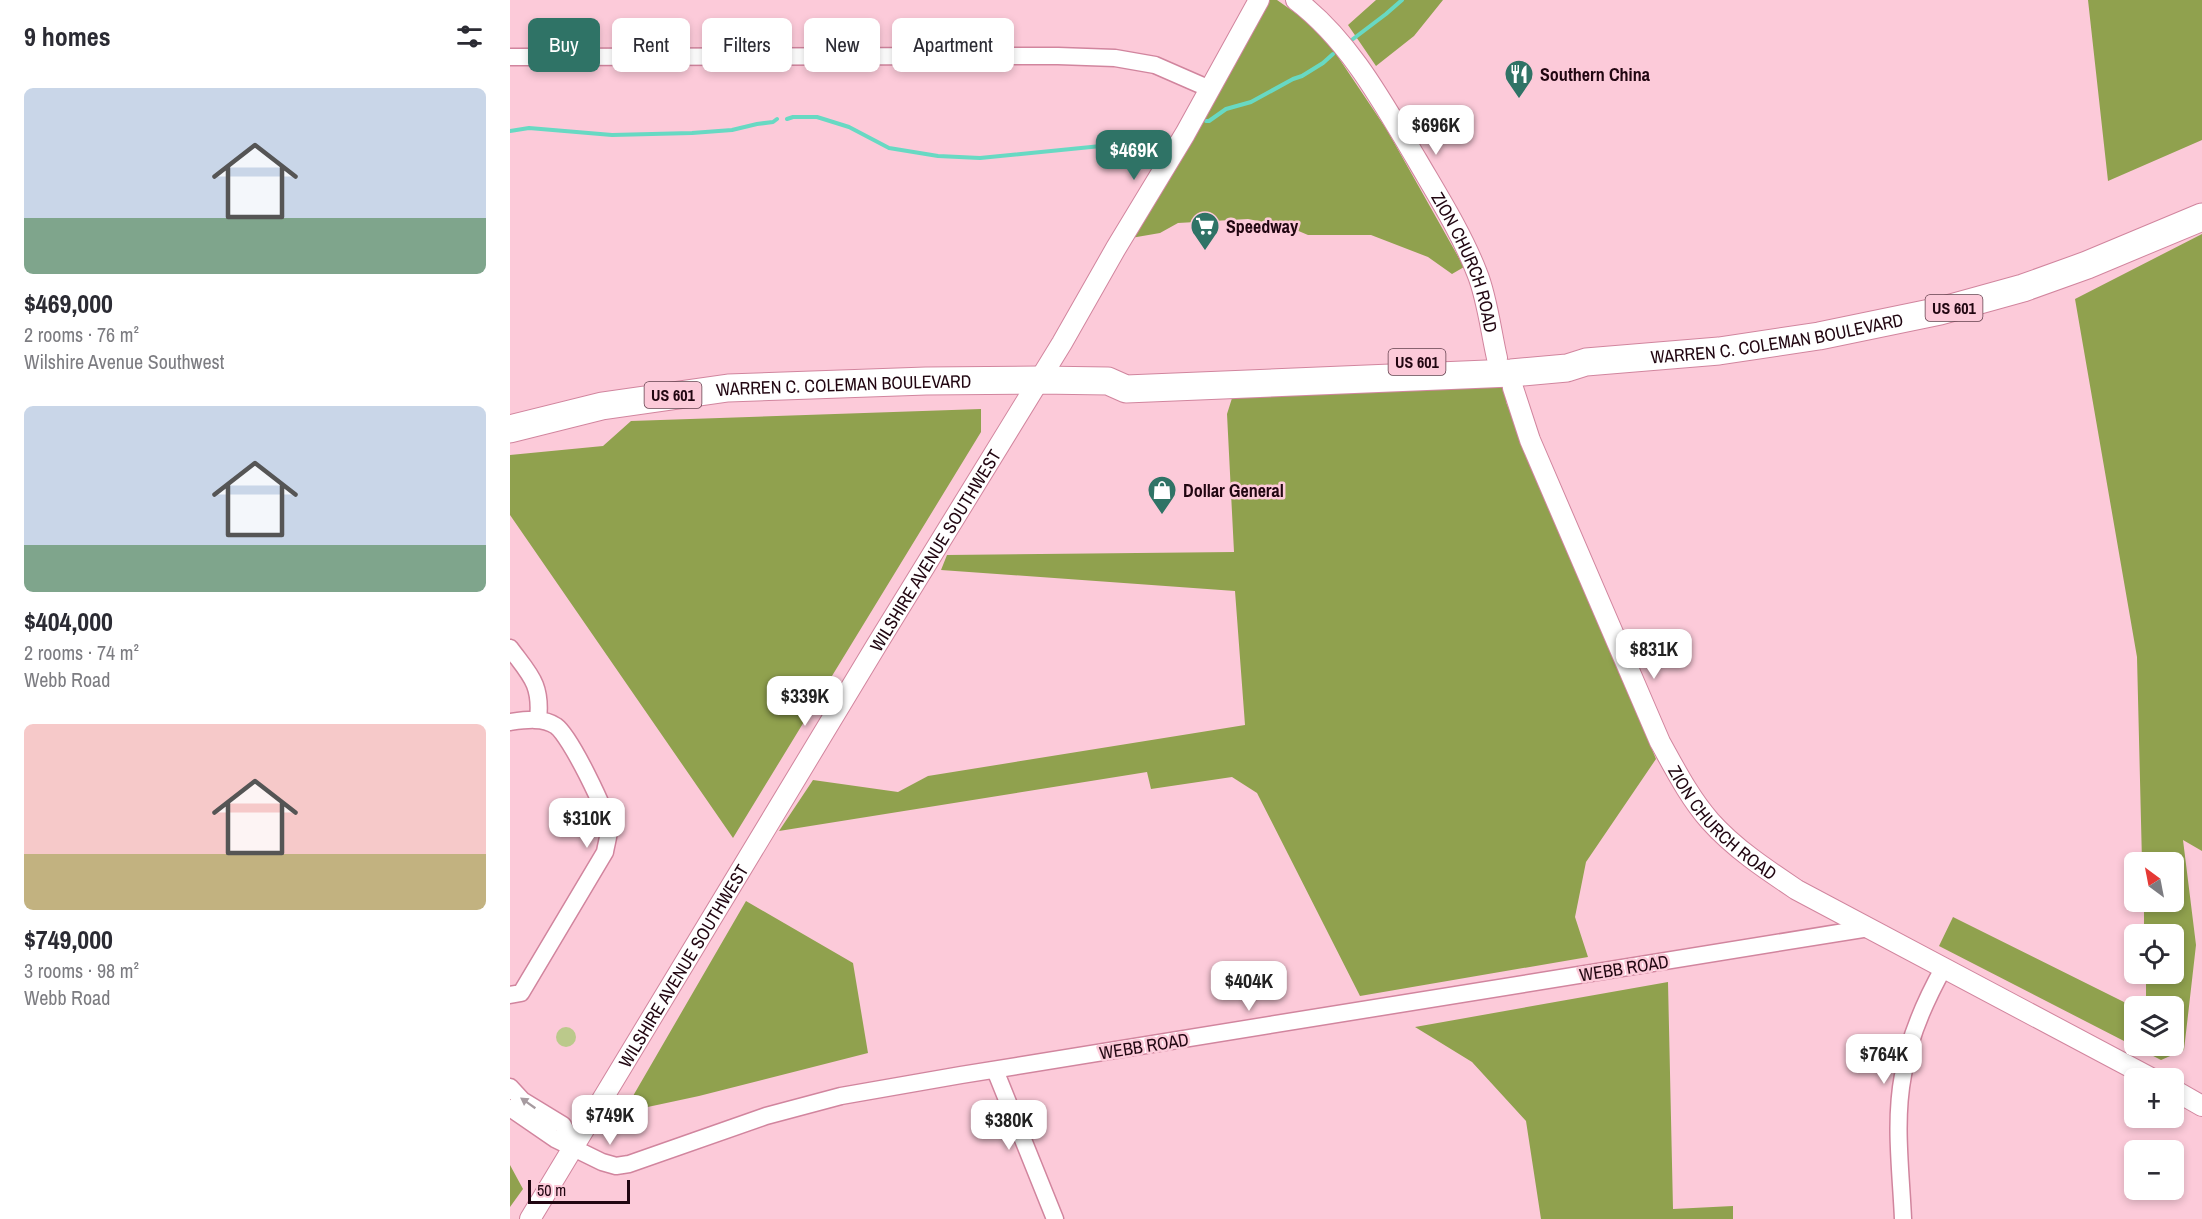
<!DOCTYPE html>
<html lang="en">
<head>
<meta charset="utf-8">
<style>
  :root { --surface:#fff; --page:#f2f2f3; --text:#2b2b33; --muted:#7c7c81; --accent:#2f7366 }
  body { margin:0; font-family:"Archivo Narrow",sans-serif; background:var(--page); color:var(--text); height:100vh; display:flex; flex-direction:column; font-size:22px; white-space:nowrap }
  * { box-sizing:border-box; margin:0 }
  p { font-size:20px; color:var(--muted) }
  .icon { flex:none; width:33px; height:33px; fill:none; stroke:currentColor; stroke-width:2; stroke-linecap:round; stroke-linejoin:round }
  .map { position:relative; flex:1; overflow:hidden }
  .panel { display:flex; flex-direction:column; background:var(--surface); width:510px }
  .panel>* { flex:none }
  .top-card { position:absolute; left:18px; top:18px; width:570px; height:54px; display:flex; gap:12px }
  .needle { width:39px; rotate:328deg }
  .tools { position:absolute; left:1614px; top:852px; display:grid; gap:12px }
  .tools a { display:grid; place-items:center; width:60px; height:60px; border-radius:9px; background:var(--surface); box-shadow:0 3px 9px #0003; font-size:30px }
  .scale { position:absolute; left:18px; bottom:15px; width:102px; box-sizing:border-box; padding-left:6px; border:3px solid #210611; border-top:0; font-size:16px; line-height:21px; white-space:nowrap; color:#210611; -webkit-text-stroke:4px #fccad9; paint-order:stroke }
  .price { position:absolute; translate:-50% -51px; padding:0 14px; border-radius:12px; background:#fff; color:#222; font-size:20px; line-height:39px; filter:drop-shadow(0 2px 3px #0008) }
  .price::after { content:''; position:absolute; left:50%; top:36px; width:18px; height:14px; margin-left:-9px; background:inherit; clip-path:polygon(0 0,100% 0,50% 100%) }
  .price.on { background:var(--accent); color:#fff }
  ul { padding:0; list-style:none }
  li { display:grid; align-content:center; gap:12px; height:318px; padding:0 24px }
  li span { display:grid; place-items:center; height:186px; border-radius:9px; color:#555 }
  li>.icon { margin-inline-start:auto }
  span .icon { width:108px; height:108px; fill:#fffc; stroke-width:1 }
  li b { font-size:26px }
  h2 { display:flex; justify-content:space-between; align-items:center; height:72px; padding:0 24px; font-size:26px }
  .tag { padding:0 21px; border-radius:9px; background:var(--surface); box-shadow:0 3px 9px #0003; font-size:21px; line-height:54px }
  .tag.on { background:var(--accent); color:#fff }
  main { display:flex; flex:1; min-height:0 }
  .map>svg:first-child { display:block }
</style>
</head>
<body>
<main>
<section class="panel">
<h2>9 homes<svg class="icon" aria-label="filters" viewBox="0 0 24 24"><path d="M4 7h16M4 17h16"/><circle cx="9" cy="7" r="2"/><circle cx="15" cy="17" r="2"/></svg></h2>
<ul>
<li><span style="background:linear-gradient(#c9d6e8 70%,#7fa58c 0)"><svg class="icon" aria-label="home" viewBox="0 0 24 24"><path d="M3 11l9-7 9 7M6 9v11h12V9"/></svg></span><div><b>$469,000</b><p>2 rooms · 76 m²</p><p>Wilshire Avenue Southwest</p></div></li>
<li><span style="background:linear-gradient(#c9d6e8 75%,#7fa58c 0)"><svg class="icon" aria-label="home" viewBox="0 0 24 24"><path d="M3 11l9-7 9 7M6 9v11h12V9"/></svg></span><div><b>$404,000</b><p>2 rooms · 74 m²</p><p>Webb Road</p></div></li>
<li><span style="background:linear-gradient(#f6c9c9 70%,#c2b280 0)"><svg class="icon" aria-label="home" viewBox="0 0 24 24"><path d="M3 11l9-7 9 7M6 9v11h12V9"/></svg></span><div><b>$749,000</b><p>3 rooms · 98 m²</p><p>Webb Road</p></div></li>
</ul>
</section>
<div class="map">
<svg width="1692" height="1219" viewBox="0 0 1692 1219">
  <rect width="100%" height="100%" fill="#fccad9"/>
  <path fill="#bbc98b" d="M46 1037a10 10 0 1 1 20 0a10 10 0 1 1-20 0Z"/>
  <path fill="#90a14e" d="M 760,0 L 767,0 L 794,19 L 820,45 L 877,130 L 954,267 L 942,274 L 918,257 L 861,235 L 798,235 L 779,227 L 738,219 L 668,223 L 650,233 L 621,238 Z
    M 866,0 L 933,0 L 904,36 L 866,66 L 838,25 Z
    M 1578,0 L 1692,0 L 1692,140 L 1598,181 Z
    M 1692,234 L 1692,851 L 1673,840 L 1686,945 L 1674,1050 L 1651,1060 L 1429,946 L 1443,917 L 1624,1007 L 1624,1046 L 1664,1046 L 1664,1006 L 1636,1006 L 1636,974 L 1664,974 L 1664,934 L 1634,934 L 1634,902 L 1664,902 L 1664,862 L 1632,862 L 1627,657 L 1565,299 Z
    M 996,382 L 996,402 C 1045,522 1098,639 1146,759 L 1076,862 L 1065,917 L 1078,957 L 850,996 L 747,793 L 722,777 L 641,789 L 637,772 L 269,831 L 303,780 L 388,792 L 418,776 L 735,725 L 725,591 L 431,570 L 437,555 L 724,552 L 717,414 L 723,395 Z
    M 471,409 L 471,432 L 223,838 L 0,515 L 0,455 L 93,446 L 121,421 Z
    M 236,901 L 343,963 L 358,1053 L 189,1096 L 133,1108 L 123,1096 Z
    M 1158,982 L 1163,1209 L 1223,1206 L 1223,1219 L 1031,1219 L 1016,1121 L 962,1062 L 905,1027 Z
    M 0,1165 L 13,1189 L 0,1207 Z"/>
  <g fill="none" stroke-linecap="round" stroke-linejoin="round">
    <path stroke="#68d9c3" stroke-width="4" d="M 843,39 L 876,14 L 892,0
      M 277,119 L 283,117 L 307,117 L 339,127 L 379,148 L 428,156 L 470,158 L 591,146 L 610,140 L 634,137
      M 696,121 L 699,121 L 716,109 L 741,102 L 783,79 L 792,76 L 813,63 L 823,54
      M 0,131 L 19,128 L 102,135 L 182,133 L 222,130 L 247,124 L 263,122 L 267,119"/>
    <g stroke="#d1859e" stroke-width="19">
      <path id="minor" d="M 0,57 L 548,56 L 605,58 L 645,65 L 700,89
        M 0,648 C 20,675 32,684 28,720
        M 0,722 C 14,720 34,717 46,726 C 60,736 97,811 99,829 C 99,836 96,845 95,852 L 11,993 L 0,995
        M 485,1070 L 545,1219
        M 0,1087 L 12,1100 L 53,1125 L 64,1147
        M 0,1108 L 45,1139 L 92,1162 L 106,1166 L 119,1164 L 256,1116 L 331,1096 L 451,1075 L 1359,928
        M 1393,1219 C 1391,1172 1384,1122 1393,1075 C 1399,1036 1415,1001 1434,967"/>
    </g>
    <g stroke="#d1859e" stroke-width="22">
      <g id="tertiary">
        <path id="s1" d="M 786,0 C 840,41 873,103 907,160 C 928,196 952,234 967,273 C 977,297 981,332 987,358"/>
        <path id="s2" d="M 1001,373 L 1003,388 L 1020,440 L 1150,742 C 1165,769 1179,797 1200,821 C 1225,849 1257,870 1287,890 L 1641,1078"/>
        <path d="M 1664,1090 L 1692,1106"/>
        <path id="s3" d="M 20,1219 L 366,646 L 552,343 L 606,248 L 675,134 L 749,0"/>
      </g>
    </g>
    <g stroke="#d1859e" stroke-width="29">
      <g id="trunk">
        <path id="s4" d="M 0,429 L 92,406 L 218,388 L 416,381 L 529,380 L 598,381 L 616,389 L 1001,373 L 1057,368 L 1076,362 L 1209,351 L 1309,336 L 1430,311 L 1513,288 L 1577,265 L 1692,217"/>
      </g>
    </g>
    <use href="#minor" stroke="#fff" stroke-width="16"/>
    <use href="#tertiary" stroke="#fff" stroke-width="20"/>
    <use href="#trunk" stroke="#fff" stroke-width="27"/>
  </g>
  <defs><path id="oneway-solid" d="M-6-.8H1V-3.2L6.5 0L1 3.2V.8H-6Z" transform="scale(1.5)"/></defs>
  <use fill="#a69ba0" href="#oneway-solid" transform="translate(18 1103) rotate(-145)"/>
  <defs>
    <g id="restaurant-pin" transform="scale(1.5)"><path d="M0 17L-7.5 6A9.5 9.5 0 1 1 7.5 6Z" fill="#2f7366" stroke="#fccad9"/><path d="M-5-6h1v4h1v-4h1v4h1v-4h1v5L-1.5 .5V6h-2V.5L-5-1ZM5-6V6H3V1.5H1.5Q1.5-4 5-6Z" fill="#fff"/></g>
    <g id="supermarket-pin" transform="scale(1.5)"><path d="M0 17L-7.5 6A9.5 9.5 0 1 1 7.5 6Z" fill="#2f7366" stroke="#fccad9"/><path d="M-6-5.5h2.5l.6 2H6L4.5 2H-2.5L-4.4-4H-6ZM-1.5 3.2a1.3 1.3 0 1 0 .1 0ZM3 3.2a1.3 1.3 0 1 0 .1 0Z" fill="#fff"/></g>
    <g id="shop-pin" transform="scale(1.5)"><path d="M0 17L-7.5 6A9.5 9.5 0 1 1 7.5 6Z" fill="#2f7366" stroke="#fccad9"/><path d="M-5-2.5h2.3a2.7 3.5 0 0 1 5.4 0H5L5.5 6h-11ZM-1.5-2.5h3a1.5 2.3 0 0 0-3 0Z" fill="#fff"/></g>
  </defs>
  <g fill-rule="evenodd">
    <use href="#restaurant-pin" x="1009" y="74"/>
    <use href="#supermarket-pin" x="695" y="226"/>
    <use href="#shop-pin" x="652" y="490"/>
  </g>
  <g text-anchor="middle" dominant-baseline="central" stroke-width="5" stroke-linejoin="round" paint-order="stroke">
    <g fill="#fccad9" stroke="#63414d" stroke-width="1.5">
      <rect x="1415.5" y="295" width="57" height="26" rx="4.5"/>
      <rect x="878.5" y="349" width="57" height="26" rx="4.5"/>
      <rect x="134.5" y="382" width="57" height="26" rx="4.5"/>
    </g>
    <g font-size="16" font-weight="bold" fill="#210611">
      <text x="1444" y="308">US 601</text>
      <text x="907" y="362">US 601</text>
      <text x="163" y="395">US 601</text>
    </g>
    <g font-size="18" font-weight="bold" fill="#210611" stroke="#fccad9" text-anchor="start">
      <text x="1030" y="74">Southern China</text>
      <text x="716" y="226">Speedway</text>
      <text x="673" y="490">Dollar General</text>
    </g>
    <g font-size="18" fill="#210611" stroke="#fccad9">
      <text stroke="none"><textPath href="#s1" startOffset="316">ZION CHURCH ROAD</textPath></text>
      <text stroke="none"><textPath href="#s4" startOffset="1276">WARREN C. COLEMAN BOULEVARD</textPath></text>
      <text stroke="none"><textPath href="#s4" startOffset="338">WARREN C. COLEMAN BOULEVARD</textPath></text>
      <text stroke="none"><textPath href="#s3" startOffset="782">WILSHIRE AVENUE SOUTHWEST</textPath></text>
      <text stroke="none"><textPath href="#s2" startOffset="502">ZION CHURCH ROAD</textPath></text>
      <text stroke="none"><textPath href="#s3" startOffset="296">WILSHIRE AVENUE SOUTHWEST</textPath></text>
      <text transform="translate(1114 968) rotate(-9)">WEBB ROAD</text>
      <text transform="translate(634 1046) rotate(-9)">WEBB ROAD</text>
    </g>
  </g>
</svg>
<div class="tools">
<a><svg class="needle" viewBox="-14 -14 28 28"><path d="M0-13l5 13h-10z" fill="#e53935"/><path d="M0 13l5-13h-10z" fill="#7c7c81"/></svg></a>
<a><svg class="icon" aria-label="locate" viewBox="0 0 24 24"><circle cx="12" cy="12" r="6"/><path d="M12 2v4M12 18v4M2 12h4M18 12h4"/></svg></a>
<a><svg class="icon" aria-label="layers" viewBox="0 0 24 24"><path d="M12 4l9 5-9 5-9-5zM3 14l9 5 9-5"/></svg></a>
<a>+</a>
<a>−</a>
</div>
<div class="scale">50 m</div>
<b class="price" style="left:926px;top:156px">$696K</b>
<b class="price on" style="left:624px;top:181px">$469K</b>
<b class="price" style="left:1144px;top:680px">$831K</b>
<b class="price" style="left:295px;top:727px">$339K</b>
<b class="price" style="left:77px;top:849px">$310K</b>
<b class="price" style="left:739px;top:1012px">$404K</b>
<b class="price" style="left:1374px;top:1085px">$764K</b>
<b class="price" style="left:100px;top:1146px">$749K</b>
<b class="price" style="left:499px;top:1151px">$380K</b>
<div class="top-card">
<a class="tag on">Buy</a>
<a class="tag">Rent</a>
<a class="tag">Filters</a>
<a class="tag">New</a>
<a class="tag">Apartment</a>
</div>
</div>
</main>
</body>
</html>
